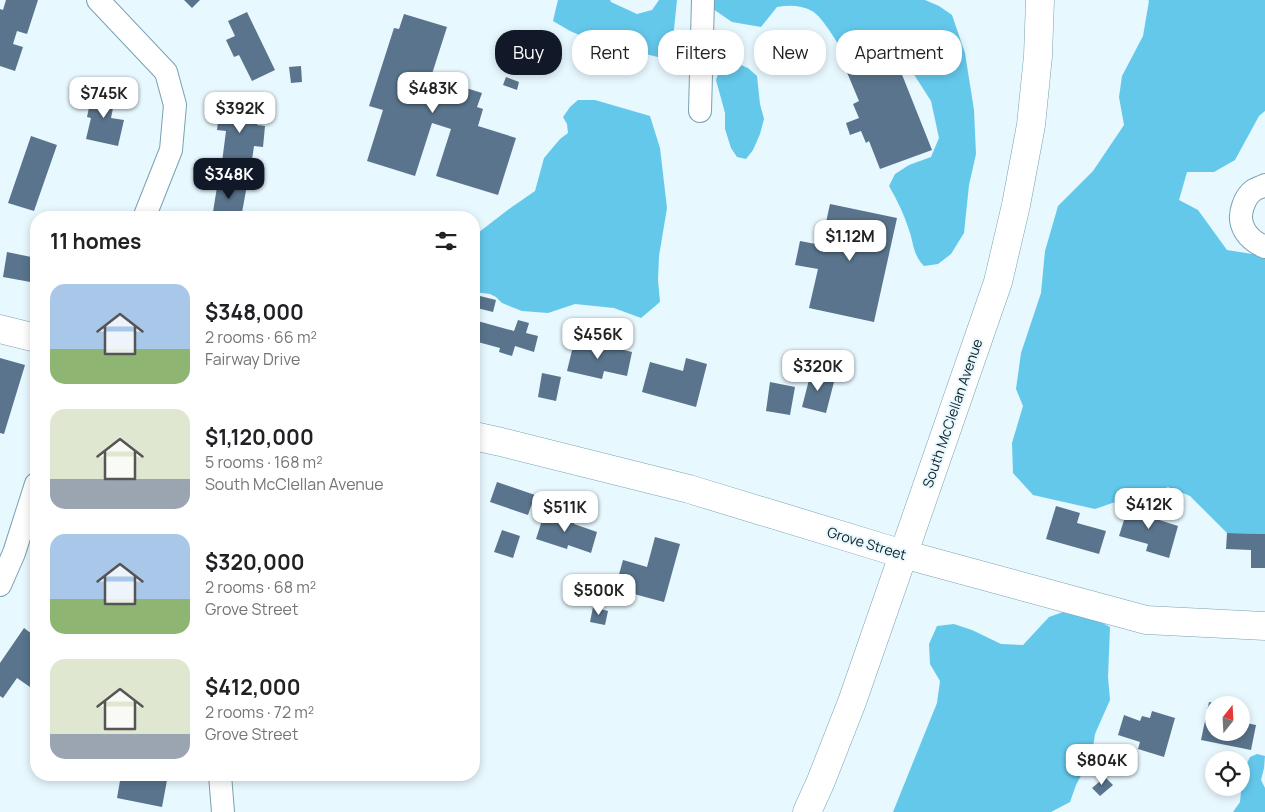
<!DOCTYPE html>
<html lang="en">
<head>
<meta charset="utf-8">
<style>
  :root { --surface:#fff; --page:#f2f2f2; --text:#202124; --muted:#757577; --accent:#111827 }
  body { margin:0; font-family:Manrope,sans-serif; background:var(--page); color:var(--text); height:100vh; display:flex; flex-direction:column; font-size:19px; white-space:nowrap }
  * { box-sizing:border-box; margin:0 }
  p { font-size:16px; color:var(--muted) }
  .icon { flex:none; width:28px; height:28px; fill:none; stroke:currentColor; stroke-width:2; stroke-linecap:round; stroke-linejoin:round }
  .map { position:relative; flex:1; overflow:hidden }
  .panel { position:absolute; left:30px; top:211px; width:450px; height:570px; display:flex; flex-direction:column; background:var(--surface); border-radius:20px; box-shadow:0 2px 8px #0003 }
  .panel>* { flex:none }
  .guide { position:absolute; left:495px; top:30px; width:475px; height:45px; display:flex; gap:10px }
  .needle { width:32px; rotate:18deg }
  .controls { position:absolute; left:1205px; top:696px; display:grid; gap:10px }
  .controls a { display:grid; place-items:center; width:45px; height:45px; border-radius:50%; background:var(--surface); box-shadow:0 2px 8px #0003; font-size:25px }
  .price { position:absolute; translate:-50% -42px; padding:0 11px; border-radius:10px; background:#fff; color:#222; font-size:16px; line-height:32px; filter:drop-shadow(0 1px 2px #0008) }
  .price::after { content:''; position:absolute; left:50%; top:30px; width:15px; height:11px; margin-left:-8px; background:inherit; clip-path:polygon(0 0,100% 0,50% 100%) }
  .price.current { background:var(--accent); color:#fff }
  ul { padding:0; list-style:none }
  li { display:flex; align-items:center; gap:15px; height:125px; padding:0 20px }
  li span { display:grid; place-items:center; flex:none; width:140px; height:100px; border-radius:15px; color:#555 }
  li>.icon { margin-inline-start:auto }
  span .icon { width:60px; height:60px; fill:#fffc; stroke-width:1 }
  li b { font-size:21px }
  h2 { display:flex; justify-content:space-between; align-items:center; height:60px; padding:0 20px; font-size:21px }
  .chip { padding:0 18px; border-radius:20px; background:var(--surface); box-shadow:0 2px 8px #0003; font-size:18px; line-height:45px }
  .chip.current { background:var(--accent); color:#fff }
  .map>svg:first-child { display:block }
</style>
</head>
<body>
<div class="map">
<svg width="1265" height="812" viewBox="0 0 1265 812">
  <rect width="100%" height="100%" fill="#e7f8fe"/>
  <path fill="#64c8eb" d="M 558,0 L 610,0 L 611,2 L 637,14 L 652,10 L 659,0 L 677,0 L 672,49 L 666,59 L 596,42 L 570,31 L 553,21 L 556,8 Z
    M 713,0 L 925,0 L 939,6 L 952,15 L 965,53 L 974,110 L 976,154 L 969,185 L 964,233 L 951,254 L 938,264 L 924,266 C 913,255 914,244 909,230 C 904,214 897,200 889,186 L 895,174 L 909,165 L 931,157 L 939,138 L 931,101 L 913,73 L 904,53 L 891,49 L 875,54 L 845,55 C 838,44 822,16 812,11 C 801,5 789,5 777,7 L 761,27 L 732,22 L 713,9 Z
    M 1148,0 L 1265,0 L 1265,111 L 1259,116 L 1235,160 L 1214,172 L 1187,172 L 1179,200 L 1198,210 L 1227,250 L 1265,256 L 1265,534 L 1227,533 L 1190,496 L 1168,487 L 1153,494 L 1124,499 L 1095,509 L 1033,495 L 1013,473 L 1012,443 L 1023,406 L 1016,389 L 1021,353 L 1041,293 L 1045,251 L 1058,206 L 1093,171 L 1124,125 L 1119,97 L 1122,76 L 1143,36 L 1149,1 Z
    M 727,59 L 748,68 L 757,76 L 760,104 L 764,119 L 760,134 L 753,150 L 746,159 L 737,157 L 731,148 L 725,129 L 725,113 L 716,80 L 720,68 Z
    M 578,100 L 595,100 L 650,116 L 660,148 L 667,208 L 659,256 L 658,280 L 660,302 L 641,318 L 614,308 L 575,304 L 548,313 L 522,311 L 502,303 L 496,297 L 490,294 L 474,292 L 474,236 L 509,209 L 535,191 L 544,158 L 560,139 L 568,133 L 567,124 L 563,117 L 570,107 Z
    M 1066,611 L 1090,616 L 1110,627 L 1108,677 L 1110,700 L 1095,734 L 1092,755 L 1076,785 L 1070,802 L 1051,812 L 893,812 L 937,703 L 940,681 L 930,664 L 929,644 L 937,626 L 954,624 L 972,630 L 1001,644 L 1023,645 L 1049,617 Z
    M 1257,754 L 1265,756 L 1264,768 L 1261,780 L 1265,788 L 1265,812 L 1233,812 L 1240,802 L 1243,771 L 1250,757 Z"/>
  <path fill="#59748c" d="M 6,0 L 38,0 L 27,34 L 17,31 L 13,44 L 23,47 L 15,71 L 0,66 L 0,9 L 3,10 Z
    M 184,0 L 200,0 L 192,8 Z
    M 247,12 L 275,70 L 252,81 L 239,55 L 234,57 L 226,40 L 235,36 L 228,21 Z
    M 404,14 L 447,27 L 431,77 L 482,93 L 477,107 L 483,109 L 478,126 L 516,138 L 498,195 L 436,176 L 451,129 L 432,123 L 415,176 L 367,161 L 383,110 L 369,106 L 394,28 L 399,29 Z
    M 893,52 L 932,150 L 880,169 L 869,141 L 866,143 L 861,131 L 850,135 L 846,123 L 859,118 L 853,104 L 859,101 L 846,70 Z
    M 301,66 L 302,82 L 291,83 L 289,67 Z
    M 506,77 L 519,82 L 517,90 L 503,85 Z
    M 93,88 L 116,93 L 111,118 L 124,120 L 118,146 L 86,139 L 91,118 L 87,117 Z
    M 221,97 L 259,102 L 257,125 L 265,126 L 263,147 L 254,146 L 250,174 L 221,170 L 226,131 L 217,130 Z
    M 31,136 L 57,145 L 34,211 L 8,203 Z
    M 218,181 L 247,185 L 241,218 L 212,218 Z
    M 830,204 L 897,218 L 874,322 L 809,308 L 818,269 L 795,265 L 800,241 L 821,245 Z
    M 7,252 L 36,258 L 36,283 L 3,277 Z
    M 480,296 L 496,300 L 493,312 L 477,308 Z
    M 474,320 L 514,331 L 518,320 L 529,323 L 526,333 L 538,336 L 534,352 L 515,346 L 512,356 L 499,352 L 500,348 L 474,341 Z
    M 575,338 L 632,352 L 627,376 L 604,371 L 602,379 L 567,371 Z
    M 0,358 L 25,365 L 4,434 L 0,433 Z
    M 686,358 L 707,364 L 696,407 L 642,392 L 650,362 L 683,371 Z
    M 811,372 L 835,378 L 826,413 L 802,407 Z
    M 542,373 L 561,377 L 556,401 L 538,397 Z
    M 770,382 L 795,387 L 790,415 L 766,411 Z
    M 497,482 L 535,495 L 528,515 L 490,502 Z
    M 1130,501 L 1155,509 L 1153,518 L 1178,526 L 1169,558 L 1146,551 L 1148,544 L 1119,536 Z
    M 1056,506 L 1080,513 L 1077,523 L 1106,531 L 1099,554 L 1046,539 Z
    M 545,511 L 575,520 L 574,524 L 597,532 L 591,553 L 568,545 L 567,549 L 536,539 Z
    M 502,530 L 520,536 L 513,558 L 494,552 Z
    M 1227,533 L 1265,534 L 1265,568 L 1251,568 L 1251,550 L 1226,549 Z
    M 655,537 L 680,544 L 664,602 L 615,589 L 623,560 L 647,567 Z
    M 36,584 L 36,601 L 31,600 Z
    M 36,602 L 36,620 L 31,618 Z
    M 593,607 L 608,611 L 605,625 L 590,622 Z
    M 24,628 L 36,637 L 36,678 L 30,687 L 17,678 L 3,698 L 0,696 L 0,663 Z
    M 1209,702 L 1219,704 L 1214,705 L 1214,732 L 1241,732 L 1241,722 L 1256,725 L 1251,750 L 1201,740 Z
    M 1152,711 L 1175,718 L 1164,757 L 1138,749 L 1140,742 L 1118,735 L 1124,715 L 1140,721 L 1142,716 L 1150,718 Z
    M 121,775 L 168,775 L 162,807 L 117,798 Z
    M 262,775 L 301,775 L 301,780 L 262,780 Z
    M 1105,777 L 1113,785 L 1100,796 L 1092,788 Z"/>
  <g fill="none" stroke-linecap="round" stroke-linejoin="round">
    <g stroke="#79a1b0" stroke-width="24">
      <path id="minor" d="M 98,0 L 166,72 L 175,105 L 171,150 L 144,218
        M 700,111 L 703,0
        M 1265,185 C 1262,187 1257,188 1254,190 C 1248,194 1245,200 1243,206 C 1236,225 1248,240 1265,247
        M 0,585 L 14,553 L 36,484
        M 220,775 L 223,812"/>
    </g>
    <g stroke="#79a1b0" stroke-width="29">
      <path id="major" d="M 0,329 L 36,338
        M 474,436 L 501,442 L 689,489 L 903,554 L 1146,620 L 1265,626
        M 807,812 L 821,781 L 852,702 L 998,282 L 1016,205 L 1031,125 L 1038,56 L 1040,0"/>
    </g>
    <use href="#minor" stroke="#fff" stroke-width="22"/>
    <use href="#major" stroke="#fff" stroke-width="28"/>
  </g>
  <g text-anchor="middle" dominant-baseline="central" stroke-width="4" stroke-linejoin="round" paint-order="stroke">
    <g font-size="14" fill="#0f1f25" stroke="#e7f8fe">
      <text transform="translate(952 413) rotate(-71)">South McClellan Avenue</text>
      <text transform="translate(867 543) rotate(17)">Grove Street</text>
    </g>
  </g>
</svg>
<div class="controls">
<a><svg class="needle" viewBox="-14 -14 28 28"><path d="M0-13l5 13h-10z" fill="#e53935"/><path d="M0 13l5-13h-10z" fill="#757577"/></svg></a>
<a><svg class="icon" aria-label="locate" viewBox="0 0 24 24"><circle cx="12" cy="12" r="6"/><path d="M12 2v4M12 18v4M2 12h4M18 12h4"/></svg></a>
</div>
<b class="price" style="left:433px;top:114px">$483K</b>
<b class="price" style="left:104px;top:119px">$745K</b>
<b class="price" style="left:240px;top:134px">$392K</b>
<b class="price current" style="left:229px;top:200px">$348K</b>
<b class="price" style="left:850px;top:262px">$1.12M</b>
<b class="price" style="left:598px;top:360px">$456K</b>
<b class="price" style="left:818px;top:392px">$320K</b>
<b class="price" style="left:1149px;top:530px">$412K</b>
<b class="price" style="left:565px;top:533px">$511K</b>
<b class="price" style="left:599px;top:616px">$500K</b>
<b class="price" style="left:1102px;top:786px">$804K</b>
<div class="guide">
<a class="chip current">Buy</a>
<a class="chip">Rent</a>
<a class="chip">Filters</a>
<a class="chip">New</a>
<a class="chip">Apartment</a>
</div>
<section class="panel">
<h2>11 homes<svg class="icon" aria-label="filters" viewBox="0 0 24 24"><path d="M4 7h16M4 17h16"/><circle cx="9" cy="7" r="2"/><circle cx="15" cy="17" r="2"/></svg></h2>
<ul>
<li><span style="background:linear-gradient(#a9c7e8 65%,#8fb573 0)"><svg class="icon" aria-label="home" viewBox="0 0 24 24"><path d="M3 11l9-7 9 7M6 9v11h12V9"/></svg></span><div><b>$348,000</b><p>2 rooms · 66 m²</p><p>Fairway Drive</p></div></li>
<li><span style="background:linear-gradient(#dfe7d0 70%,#9aa5b1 0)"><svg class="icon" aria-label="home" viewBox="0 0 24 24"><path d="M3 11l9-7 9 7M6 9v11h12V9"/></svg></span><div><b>$1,120,000</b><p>5 rooms · 168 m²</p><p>South McClellan Avenue</p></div></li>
<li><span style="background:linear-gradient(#a9c7e8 65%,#8fb573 0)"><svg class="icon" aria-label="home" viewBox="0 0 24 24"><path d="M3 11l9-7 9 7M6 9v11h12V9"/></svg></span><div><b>$320,000</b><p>2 rooms · 68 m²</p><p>Grove Street</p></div></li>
<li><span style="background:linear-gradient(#dfe7d0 75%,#9aa5b1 0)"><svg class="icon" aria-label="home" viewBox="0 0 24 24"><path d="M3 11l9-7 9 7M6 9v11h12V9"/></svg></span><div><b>$412,000</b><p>2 rooms · 72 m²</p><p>Grove Street</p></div></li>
</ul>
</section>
</div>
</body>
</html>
